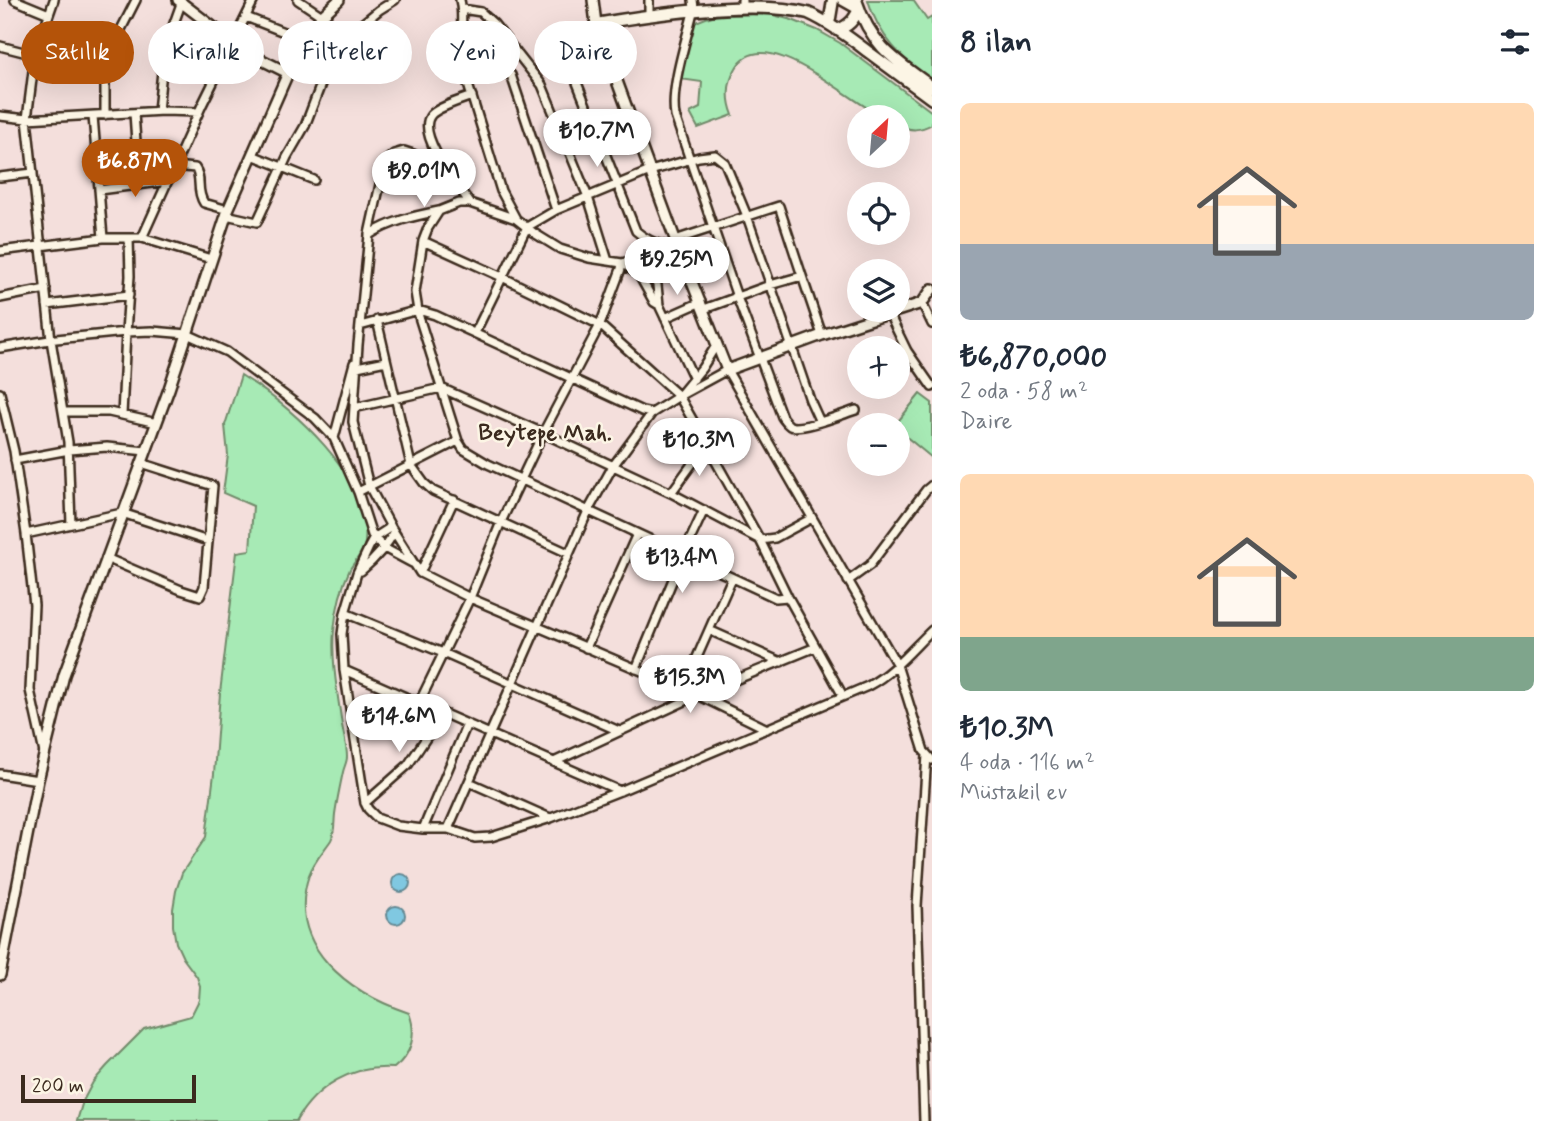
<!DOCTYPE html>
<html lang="tr">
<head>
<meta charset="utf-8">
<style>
  :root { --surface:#fff; --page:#f2f2f3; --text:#1f2937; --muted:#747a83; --accent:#b45309 }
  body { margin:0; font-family:Mynerve,sans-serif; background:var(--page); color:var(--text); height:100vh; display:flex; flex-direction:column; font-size:26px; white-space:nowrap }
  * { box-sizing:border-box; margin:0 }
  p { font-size:23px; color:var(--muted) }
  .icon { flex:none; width:38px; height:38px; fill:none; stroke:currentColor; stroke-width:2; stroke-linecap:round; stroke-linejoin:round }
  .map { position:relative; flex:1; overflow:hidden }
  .sheet { display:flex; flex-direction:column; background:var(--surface); width:630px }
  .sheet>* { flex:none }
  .hud { position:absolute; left:21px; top:21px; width:665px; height:63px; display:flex; gap:14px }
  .needle { width:46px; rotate:26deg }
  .controls { position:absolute; left:847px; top:105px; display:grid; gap:14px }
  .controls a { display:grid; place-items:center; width:63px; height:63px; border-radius:50%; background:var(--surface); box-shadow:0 7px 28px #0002; font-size:35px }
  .scale { position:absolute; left:21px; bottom:18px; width:175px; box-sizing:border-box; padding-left:7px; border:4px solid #3b2a1e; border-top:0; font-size:19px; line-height:24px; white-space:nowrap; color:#3b2a1e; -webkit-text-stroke:5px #fcf5e5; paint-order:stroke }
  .price { position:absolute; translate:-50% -60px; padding:0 16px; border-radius:24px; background:#fff; color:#222; font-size:23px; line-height:46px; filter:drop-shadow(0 2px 4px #0008) }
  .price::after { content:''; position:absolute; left:50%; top:42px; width:21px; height:16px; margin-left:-10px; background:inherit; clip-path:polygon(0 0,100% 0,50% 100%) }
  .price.active { background:var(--accent); color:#fff }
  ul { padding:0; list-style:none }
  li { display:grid; align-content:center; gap:14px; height:371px; padding:0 28px }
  li span { display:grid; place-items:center; height:217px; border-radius:10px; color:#555 }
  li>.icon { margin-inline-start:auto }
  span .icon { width:126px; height:126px; fill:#fffc; stroke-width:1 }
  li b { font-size:30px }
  h2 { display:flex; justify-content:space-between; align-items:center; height:84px; padding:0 28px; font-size:30px }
  .pill { padding:0 24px; border-radius:32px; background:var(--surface); box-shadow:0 7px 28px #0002; font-size:24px; line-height:63px }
  .pill.active { background:var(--accent); color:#fff }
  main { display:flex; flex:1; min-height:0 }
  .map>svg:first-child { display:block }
</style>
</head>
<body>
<main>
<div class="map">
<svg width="932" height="1121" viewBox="0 0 932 1121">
  <rect width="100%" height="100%" fill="#f4dfdc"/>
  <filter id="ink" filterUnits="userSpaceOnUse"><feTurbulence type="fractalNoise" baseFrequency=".0143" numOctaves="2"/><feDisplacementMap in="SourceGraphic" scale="14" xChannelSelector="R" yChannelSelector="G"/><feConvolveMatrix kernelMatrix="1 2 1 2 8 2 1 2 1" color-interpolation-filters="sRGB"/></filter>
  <g filter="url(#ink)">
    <path fill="#a7eab5" stroke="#718a6a" stroke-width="2" d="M 868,0 L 913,0 L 927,20 L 932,17 L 932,81 C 903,60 878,36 868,0 Z
      M 753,12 L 773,15 L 792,20 L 817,30 L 840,43 L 932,112 L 932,124 C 920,131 910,131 898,125 L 898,117 C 893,117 886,118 882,116 C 851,104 763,19 736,68 C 727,83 727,100 733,115 L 698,128 L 690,113 L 700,108 L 702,82 L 680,79 L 693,24 C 712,13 731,13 753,12 Z
      M 241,375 C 290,406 373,476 365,542 C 364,551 355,561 350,569 C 341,588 336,610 334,631 C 331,659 338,697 342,725 C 344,736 347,747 347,757 C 347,762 344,767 343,772 C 340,786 337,800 335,814 C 334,822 335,833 331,840 C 323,852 314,861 309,875 C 285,947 350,993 409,1013 C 417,1034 412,1054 394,1068 C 352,1065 317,1085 296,1121 L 77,1121 L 83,1101 L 93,1082 L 107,1066 L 144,1029 L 191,1016 L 199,1000 L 200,986 L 197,977 L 183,958 L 176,943 L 173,926 L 173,909 L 176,891 L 182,873 L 206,837 L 214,774 L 220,693 L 237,552 L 250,550 L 253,506 L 223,493 L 228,455 L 225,425 Z
      M 920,394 L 932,403 L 932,458 L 898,430 L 898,425 L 895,425 Z"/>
    <path fill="#80c8e1" stroke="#648993" stroke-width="2" d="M392 883a9 9 0 1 1 18 0a9 9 0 1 1-18 0Z
      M387 915a9 9 0 1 1 18 0a9 9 0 1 1-18 0Z"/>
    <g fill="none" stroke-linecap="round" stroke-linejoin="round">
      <g stroke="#3b2a1e" stroke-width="12">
        <path id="minor" d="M 15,0 L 49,14
          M 54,0 L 35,55 L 27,119 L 51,340 L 68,442 L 71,524
          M 298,0 L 322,16
          M 460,0 C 465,20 458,42 462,65 L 501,191 L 516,219 L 534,233 L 560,249 L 589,258 L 622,263 L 678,247
          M 649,0 L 649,15
          M 693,0 L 694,8 C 687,38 670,87 675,116 L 737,297 L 782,417 C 785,421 786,423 790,426 C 801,431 843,414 856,410
          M 742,3 L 742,0
          M 462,9 L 481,12 L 494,24 L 542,85 L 588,197 L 608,261
          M 246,17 L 304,40
          M 560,40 L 636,231 C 648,241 658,245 674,247
          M 39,45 L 109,53
          M 0,46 L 35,55
          M 467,81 L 500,73 L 511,75 L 556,210
          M 158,111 L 164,51 L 182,1
          M 134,113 L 139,185
          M 105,115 L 105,81 L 109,53 L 136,0
          M 0,116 L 27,119 L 163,111 L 199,112
          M 93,116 L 103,238
          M 252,155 L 314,180
          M 174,166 L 195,168 C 203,179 195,189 204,203 L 228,210
          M 0,177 L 33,173
          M 99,190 L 168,181
          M 470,203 C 458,186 415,134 431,115 C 438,107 461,100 472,96
          M 439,211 C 414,216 391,221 369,235 L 358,345 L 353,422 L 369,486 L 391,527 L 420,573 L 470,598 L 698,695 L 767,729
          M 226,215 L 257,222 L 287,157 L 305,126 L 329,63 L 341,45 L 356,29 L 379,10 L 395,0
          M 516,219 L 470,203 L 459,203 L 439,211 L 428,228 L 423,241 L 415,292 L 419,317 L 458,441 L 463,449 L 488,464 L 776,598 L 788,597
          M 369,234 L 385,162 L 394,154 L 404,151 L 413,154 L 457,185
          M 142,238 L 202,105 L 254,0
          M 675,240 L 779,206 L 802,276
          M 423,241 L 502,277 L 600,325 L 679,396 L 760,540 L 788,597 L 843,696
          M 0,251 L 103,238 L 142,238 L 211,259
          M 639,258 L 653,278 L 657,285 L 659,305 L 694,379
          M 0,298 L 46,289
          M 922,303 L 932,324
          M 47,305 L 129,295
          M 704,309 L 770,285 L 802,276 L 822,335
          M 889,314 L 907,351 L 932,387
          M 665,318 L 701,302
          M 377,320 L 411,465 L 424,483 L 433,491 L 568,553
          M 360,326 L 418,310 L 435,315 L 642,411 L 652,413
          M 475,333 L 527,227 L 556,210 L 650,171 L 699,157 L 715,155 L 725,163 L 747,216 L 810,400 L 820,422
          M 0,348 L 56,339 L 126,332 L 152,331 L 187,334 L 227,352 L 315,418 L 334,438 L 358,492 L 372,535 L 384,548 L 412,563
          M 357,367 L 386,361
          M 0,393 L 14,451 L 26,534 L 34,605 L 30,690 L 44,753
          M 683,394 L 727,370 L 897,665 L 924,751 L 932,760
          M 354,408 L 441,388 L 543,433 L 671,493 L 760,540 L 775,538 L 812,518
          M 63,412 L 109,412 L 157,423
          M 122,415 L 126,332 L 130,276 L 129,238
          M 334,438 L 354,363
          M 15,460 L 69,450 L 107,447 L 146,451
          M 358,492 L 458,441
          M 671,493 L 700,453 L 707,446
          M 391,527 L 374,538 L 369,547 L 357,573 L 345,613 L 342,634 L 344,670 L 365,803 L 368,809 L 377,818 L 398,826 L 423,829 L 448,829 L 475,838 L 491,837 L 551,818 L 620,791 L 868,686 C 893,673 912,649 932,630
          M 26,534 L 122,513 L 208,541
          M 106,558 L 181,590 L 200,596 L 204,587 L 213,486 L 141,463
          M 361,571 C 374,560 386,548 394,532
          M 420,573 L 454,500
          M 848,581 L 870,565 L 926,490 L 932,485
          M 345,613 L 443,653 L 619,731
          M 709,630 L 781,662
          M 586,648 L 637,534
          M 636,669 L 683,555 L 704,510
          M 344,670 L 620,791
          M 683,689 L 732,578
          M 419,703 L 470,598 L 501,522 L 543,433 L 600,325 L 621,269 L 622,263 L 639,275 L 654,302 L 659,305
          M 554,762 L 698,695 L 816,647
          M 0,774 L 38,780
          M 469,782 L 550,818
          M 365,803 L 408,765 L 443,713
          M 423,829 L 467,724
          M 448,829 L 588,511 L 613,466 L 652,413 L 679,396 L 702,368 L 717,344
          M 924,1121 L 917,906 L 927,755"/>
      </g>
      <g stroke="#3b2a1e" stroke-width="14">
        <path id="tertiary" d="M 178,0 L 234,43 L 254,56 L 288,73
          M 593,0 L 596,24 L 678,247 L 727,370 L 822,335 L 922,303 L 932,289
          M 0,975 L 38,780 L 64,675 L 169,389 L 228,210 L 288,73 L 304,40 L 322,16 L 339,0"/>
      </g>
      <g stroke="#3b2a1e" stroke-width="15">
        <path id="secondary" d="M 843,0 L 859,9
          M 856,0 C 871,46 895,60 932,87
          M 596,24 C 654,14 754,0 808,13 C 830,23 849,37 867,51 C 889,67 910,83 932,99
          M 829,24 L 833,0
          M 837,30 C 849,26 854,20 859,9"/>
      </g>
      <use href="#minor" stroke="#fcf5e5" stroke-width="7"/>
      <use href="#tertiary" stroke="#fcf5e5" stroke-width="9"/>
      <use href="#secondary" stroke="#fcf5e5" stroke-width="10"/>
    </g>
  </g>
  <g text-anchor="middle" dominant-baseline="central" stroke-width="5" stroke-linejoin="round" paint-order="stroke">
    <g font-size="23" font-weight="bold" fill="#3b2a1e" stroke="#fcf5e5">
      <text x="545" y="434">Beytepe Mah.</text>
    </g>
  </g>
</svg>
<div class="controls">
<a><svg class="needle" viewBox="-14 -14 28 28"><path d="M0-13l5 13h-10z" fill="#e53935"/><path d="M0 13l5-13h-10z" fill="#747a83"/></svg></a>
<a><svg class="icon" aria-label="locate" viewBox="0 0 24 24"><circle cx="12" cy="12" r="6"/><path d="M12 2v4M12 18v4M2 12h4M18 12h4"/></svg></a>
<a><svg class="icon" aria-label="layers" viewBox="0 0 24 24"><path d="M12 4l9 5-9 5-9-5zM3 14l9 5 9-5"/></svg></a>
<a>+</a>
<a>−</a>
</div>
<div class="scale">200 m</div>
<b class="price" style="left:597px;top:169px">₺10.7M</b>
<b class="price active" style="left:135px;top:199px">₺6.87M</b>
<b class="price" style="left:424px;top:209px">₺9.01M</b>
<b class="price" style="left:677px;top:297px">₺9.25M</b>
<b class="price" style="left:699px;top:478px">₺10.3M</b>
<b class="price" style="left:682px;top:595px">₺13.4M</b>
<b class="price" style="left:690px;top:715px">₺15.3M</b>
<b class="price" style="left:399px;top:754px">₺14.6M</b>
<div class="hud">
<a class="pill active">Satılık</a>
<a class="pill">Kiralık</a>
<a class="pill">Filtreler</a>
<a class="pill">Yeni</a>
<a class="pill">Daire</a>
</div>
</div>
<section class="sheet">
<h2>8 ilan<svg class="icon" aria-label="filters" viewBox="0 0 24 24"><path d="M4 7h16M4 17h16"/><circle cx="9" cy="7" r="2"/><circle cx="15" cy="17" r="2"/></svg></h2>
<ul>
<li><span style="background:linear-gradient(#ffd9b3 65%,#9aa5b1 0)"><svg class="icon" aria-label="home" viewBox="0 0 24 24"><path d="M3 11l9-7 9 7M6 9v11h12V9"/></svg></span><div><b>₺6,870,000</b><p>2 oda · 58 m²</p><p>Daire</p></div></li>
<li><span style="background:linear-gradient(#ffd9b3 75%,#7fa58c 0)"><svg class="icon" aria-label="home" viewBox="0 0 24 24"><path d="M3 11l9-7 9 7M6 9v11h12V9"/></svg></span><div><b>₺10.3M</b><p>4 oda · 116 m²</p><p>Müstakil ev</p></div></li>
</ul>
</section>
</main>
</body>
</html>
